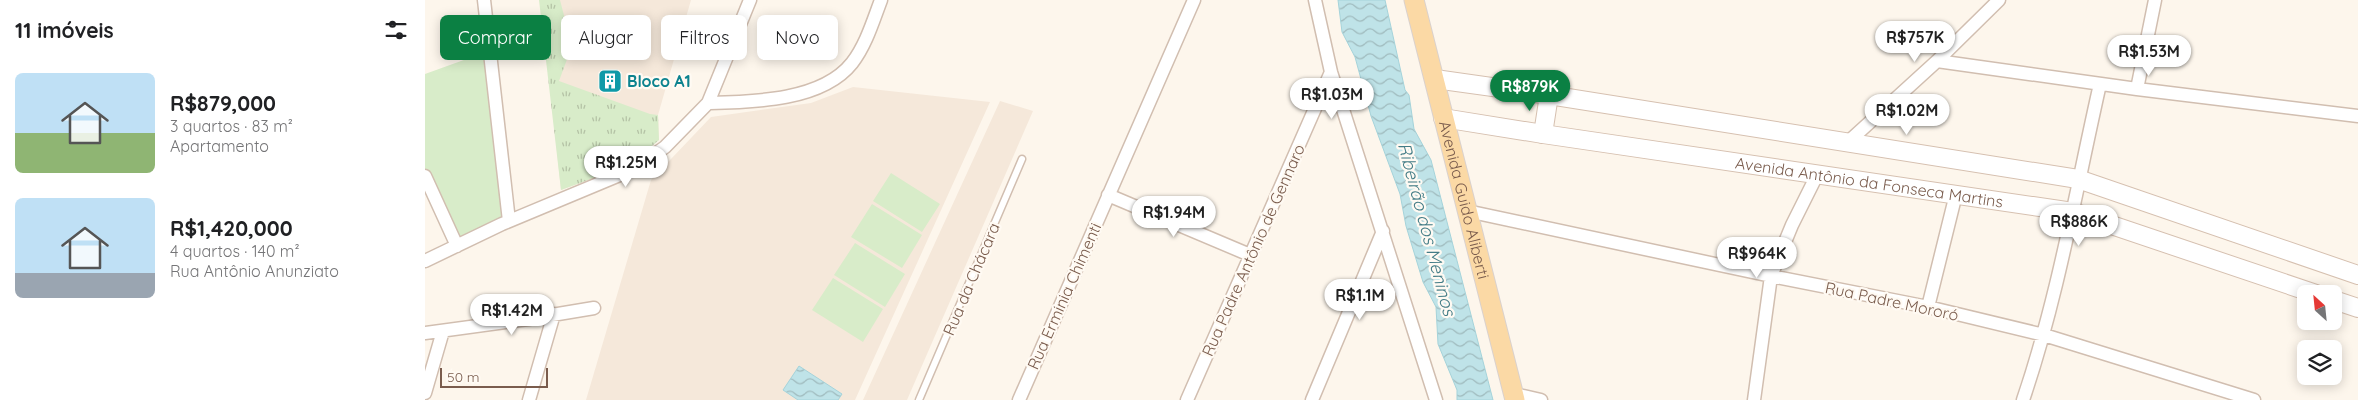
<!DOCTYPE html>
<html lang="pt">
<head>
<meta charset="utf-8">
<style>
  :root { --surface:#fff; --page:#f2f2f2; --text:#202124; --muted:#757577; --accent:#0b8043 }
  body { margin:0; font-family:Quicksand,sans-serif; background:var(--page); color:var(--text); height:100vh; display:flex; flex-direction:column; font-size:19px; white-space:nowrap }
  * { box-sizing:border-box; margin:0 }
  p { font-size:16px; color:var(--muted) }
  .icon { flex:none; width:28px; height:28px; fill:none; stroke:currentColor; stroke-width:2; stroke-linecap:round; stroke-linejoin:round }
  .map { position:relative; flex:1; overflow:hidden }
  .panel { display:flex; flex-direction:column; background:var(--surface); width:425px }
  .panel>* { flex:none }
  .banner { position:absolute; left:15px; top:15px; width:475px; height:45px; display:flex; gap:10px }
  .needle { width:32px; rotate:333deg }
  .buttons { position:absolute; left:1872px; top:285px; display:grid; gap:10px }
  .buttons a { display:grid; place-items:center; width:45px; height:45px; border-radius:8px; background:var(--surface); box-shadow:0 2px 12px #0003; font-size:25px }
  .scale { position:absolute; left:15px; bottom:12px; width:108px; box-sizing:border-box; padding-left:5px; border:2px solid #7a5c4d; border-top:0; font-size:14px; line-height:18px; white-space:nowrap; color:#7a5c4d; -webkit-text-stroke:4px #fffaf3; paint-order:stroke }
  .price { position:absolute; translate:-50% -42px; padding:0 11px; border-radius:18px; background:#fff; color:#222; font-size:16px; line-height:32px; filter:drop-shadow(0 1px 2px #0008) }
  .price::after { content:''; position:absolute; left:50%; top:30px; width:15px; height:11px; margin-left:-8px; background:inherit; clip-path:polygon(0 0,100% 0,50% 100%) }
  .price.active { background:var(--accent); color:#fff }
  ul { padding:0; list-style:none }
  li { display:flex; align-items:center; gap:15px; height:125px; padding:0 15px }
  li span { display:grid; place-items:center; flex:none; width:140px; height:100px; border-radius:8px; color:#555 }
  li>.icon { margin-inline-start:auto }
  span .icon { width:60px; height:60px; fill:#fffc; stroke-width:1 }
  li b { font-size:21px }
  h2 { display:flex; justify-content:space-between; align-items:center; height:60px; padding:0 15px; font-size:21px }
  .pill { padding:0 18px; border-radius:8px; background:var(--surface); box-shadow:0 2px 12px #0003; font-size:18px; line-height:45px }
  .pill.active { background:var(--accent); color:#fff }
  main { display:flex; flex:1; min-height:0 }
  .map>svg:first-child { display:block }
</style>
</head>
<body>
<main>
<section class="panel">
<h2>11 imóveis<svg class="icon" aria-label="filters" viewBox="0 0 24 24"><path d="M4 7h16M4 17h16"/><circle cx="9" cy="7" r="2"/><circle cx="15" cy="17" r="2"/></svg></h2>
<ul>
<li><span style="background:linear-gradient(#bfe0f5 60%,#8fb573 0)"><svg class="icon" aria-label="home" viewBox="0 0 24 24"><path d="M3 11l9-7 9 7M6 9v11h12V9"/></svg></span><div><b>R$879,000</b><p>3 quartos · 83 m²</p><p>Apartamento</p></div></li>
<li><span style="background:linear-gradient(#bfe0f5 75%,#9aa5b1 0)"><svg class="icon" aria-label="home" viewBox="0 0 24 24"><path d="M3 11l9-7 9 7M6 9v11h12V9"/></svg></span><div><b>R$1,420,000</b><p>4 quartos · 140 m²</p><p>Rua Antônio Anunziato</p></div></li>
</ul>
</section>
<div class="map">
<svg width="1933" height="400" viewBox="0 0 1933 400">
  <defs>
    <pattern id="grass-tufts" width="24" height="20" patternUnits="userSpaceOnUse" patternTransform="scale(1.25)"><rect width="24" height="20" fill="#d8ecc9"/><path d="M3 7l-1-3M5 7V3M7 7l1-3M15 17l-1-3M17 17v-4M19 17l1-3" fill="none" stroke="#b4c2a5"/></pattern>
    <pattern id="water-waves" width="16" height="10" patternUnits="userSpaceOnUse" patternTransform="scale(1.25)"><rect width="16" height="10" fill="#bfe3e8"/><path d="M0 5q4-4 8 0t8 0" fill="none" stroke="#a0bbbe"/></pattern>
  </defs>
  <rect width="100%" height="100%" fill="#fdf6ec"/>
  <path fill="#f5e8da" d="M 116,0 L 266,0 L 233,115 L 234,140 L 204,165 L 136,190 Z
    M 428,87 L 565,102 L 430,400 L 161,400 L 226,180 L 286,117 L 386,103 Z
    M 575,101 L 608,111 L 482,400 L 438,400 Z"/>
  <path fill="url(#grass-tufts)" d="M 114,0 L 135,0 L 147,46 L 134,81 L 225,114 L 233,115 L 234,140 L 204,165 L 136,190 Z"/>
  <path fill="#d8ecc9" d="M 61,52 L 80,221 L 34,242 L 0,169 L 0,74 Z
    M 466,173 L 515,204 L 497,232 L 448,201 Z
    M 447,204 L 497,235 L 477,268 L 426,237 Z
    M 430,243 L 480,274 L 460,307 L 409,275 Z
    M 408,278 L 458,309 L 438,342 L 387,310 Z"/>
  <path fill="url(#water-waves)" stroke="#a5d3da" d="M 913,0 L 960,0 L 980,90 L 984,95 L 989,129 L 1006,160 L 1068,400 L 1032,400 L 1032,390 L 1013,344 L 1011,307 L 998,282 L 981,226 L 975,194 L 946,116 L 930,57 L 917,32 Z
    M 374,366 L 417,394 L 413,400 L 373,400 L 358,390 Z"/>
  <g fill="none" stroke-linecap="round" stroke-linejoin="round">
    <g stroke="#d1beb0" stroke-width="9">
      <path id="lane" d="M 494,400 L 597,159"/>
    </g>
    <g stroke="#d1beb0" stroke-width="15">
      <path id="street" d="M 59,0 L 84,221
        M 890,0 L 906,72 L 1011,400
        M 1512,61 L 1712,89 L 1933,116
        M 1712,89 L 1730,0
        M 283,103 C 328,102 397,101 427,63 C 441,45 448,21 456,0
        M 1422,143 L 1512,61 L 1574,0
        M 0,176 L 32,246
        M 683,195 L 825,255
        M 1042,211 L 1346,276 L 1503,307 L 1619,335 L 1829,400
        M 0,261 L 77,224 L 209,169 L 240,147 L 283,103 L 325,0
        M 1503,307 L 1531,194
        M 0,333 L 103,319 L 169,308
        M 0,393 L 18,331
        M 1089,394 L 1116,400
        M 104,400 L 129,314
        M 594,400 L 769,0
        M 762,400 L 906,72
        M 887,400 L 958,231
        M 1329,400 L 1346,276 L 1367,225 L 1392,175
        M 1598,400 C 1633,297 1651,190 1675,84"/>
    </g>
    <g stroke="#d6c0b0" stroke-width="20">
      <g id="secondary">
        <path d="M 1010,79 L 1124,95 L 1653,179 L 1933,275"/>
        <path id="s1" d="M 1018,118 L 1118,134 L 1648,212 L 1891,294"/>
        <path d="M 1118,134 L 1124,95"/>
        <path d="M 1909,300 L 1933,308"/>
      </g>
    </g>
    <g stroke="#dad1cd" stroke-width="21">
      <g id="primary">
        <path id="s2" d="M 989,0 L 1090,400"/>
      </g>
    </g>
    <use href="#lane" stroke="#fff" stroke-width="6"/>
    <use href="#street" stroke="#fff" stroke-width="12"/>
    <use href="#secondary" stroke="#fff" stroke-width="18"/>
    <use href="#primary" stroke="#fbd9a5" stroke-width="19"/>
  </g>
  <defs>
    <g id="building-square" transform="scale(1.25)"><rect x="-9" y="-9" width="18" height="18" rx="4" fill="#0f9aa8" stroke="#fffaf3"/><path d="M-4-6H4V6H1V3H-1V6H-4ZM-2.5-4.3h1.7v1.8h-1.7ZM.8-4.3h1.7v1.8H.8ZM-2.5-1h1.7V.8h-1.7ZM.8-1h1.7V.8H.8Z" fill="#fff"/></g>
  </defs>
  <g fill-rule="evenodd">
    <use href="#building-square" x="185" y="81"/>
  </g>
  <g text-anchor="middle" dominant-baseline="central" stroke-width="4.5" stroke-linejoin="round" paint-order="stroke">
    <g font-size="16" font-weight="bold" fill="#0d838f" stroke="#fffaf3" text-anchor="start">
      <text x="202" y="81">Bloco A1</text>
    </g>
    <g font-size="16" fill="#7a5c4d" stroke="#fffaf3">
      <text stroke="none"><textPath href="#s1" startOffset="431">Avenida Antônio da Fonseca Martins</textPath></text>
      <text stroke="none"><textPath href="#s2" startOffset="206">Avenida Guido Aliberti</textPath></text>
      <text transform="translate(828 250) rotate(-66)">Rua Padre Antônio de Gennaro</text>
      <text transform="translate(546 279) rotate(-67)">Rua da Chácara</text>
      <text transform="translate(639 296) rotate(-66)">Rua Erminia Chimenti</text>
      <text transform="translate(1467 301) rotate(12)">Rua Padre Mororó</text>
    </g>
    <g font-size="18" font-style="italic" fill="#437c86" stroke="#fffaf3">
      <text transform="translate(1002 229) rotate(75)">Ribeirão dos Meninos</text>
    </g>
  </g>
</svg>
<div class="buttons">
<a><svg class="needle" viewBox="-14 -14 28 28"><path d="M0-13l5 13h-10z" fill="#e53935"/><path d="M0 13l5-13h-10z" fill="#757577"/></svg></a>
<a><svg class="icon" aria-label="layers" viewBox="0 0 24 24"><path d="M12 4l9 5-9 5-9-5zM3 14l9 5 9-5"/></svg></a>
</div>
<div class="scale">50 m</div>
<b class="price" style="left:1490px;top:63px">R$757K</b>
<b class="price" style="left:1724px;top:77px">R$1.53M</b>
<b class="price active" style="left:1105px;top:112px">R$879K</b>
<b class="price" style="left:907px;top:120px">R$1.03M</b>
<b class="price" style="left:1482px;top:136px">R$1.02M</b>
<b class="price" style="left:201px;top:188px">R$1.25M</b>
<b class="price" style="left:749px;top:238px">R$1.94M</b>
<b class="price" style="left:1654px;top:247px">R$886K</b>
<b class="price" style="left:1332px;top:279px">R$964K</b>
<b class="price" style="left:935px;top:321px">R$1.1M</b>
<b class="price" style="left:87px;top:336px">R$1.42M</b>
<div class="banner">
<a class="pill active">Comprar</a>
<a class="pill">Alugar</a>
<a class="pill">Filtros</a>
<a class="pill">Novo</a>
</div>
</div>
</main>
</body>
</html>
